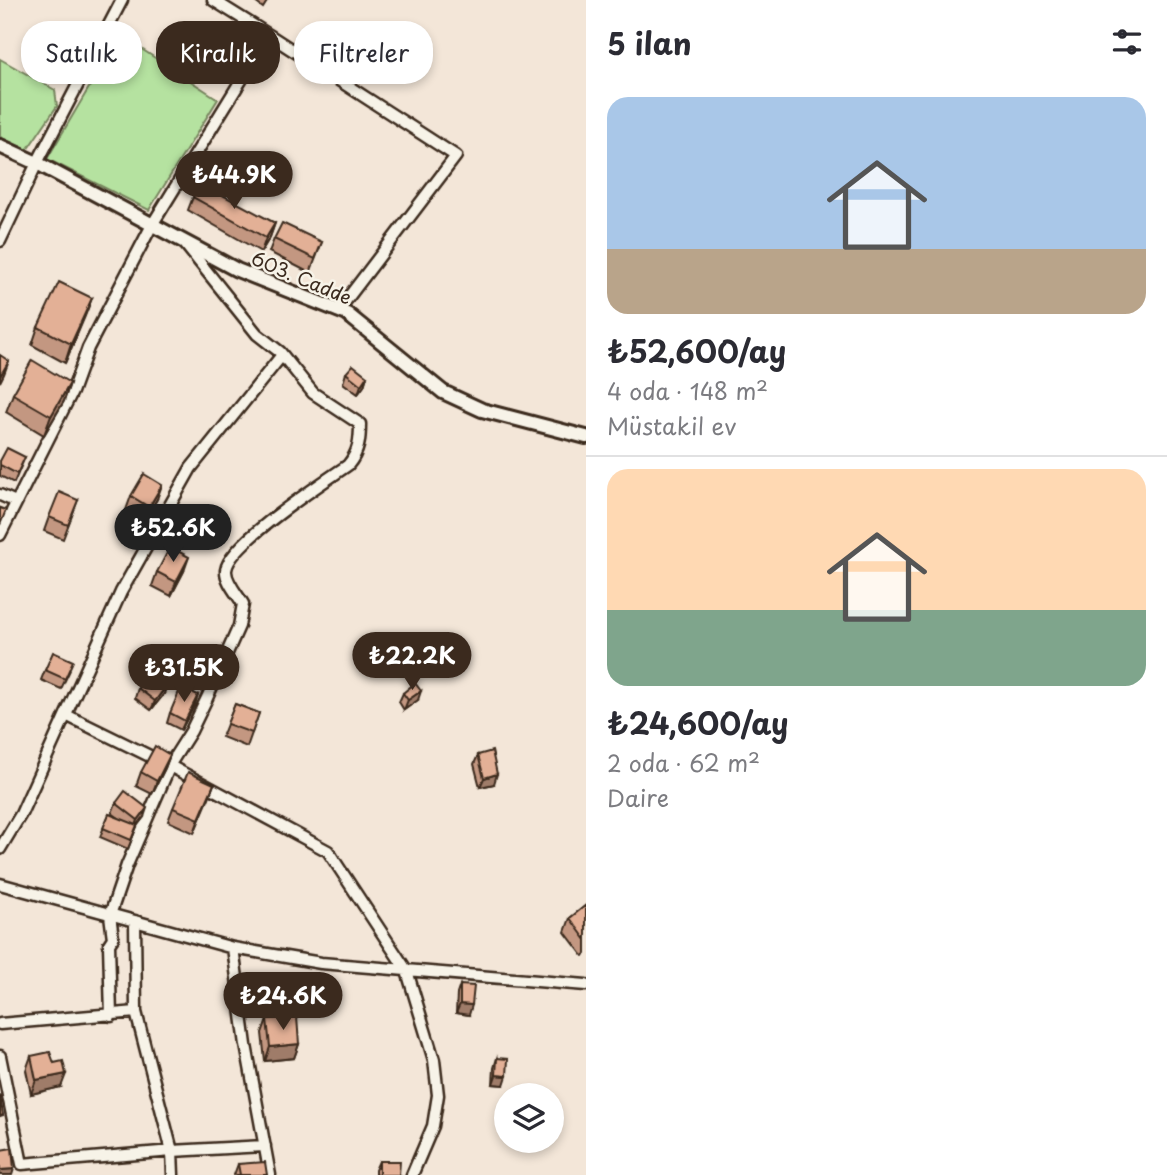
<!DOCTYPE html>
<html lang="tr">
<head>
<meta charset="utf-8">
<style>
  :root { --surface:#fff; --page:#f2f2f3; --text:#2b2b33; --muted:#7c7c81; --line:#e1e1e2; --accent:#3b2a1e }
  body { margin:0; font-family:"Playpen Sans",sans-serif; background:var(--page); color:var(--text); height:100vh; display:flex; flex-direction:column; font-size:26px; white-space:nowrap }
  * { box-sizing:border-box; margin:0 }
  p { font-size:23px; color:var(--muted) }
  .icon { flex:none; width:38px; height:38px; fill:none; stroke:currentColor; stroke-width:2; stroke-linecap:round; stroke-linejoin:round }
  .map { position:relative; flex:1; overflow:hidden }
  .sheet { display:flex; flex-direction:column; background:var(--surface); width:581px }
  .sheet>* { flex:none }
  .banner { position:absolute; left:21px; top:21px; width:458px; height:63px; display:flex; gap:14px }
  .fabs { position:absolute; left:494px; top:1083px; display:grid; gap:14px }
  .fabs a { display:grid; place-items:center; width:70px; height:70px; border-radius:50%; background:var(--surface); box-shadow:0 4px 10px #0003; font-size:35px }
  .price { position:absolute; translate:-50% -60px; padding:0 16px; border-radius:24px; background:var(--accent); color:#fff; font-size:23px; line-height:46px; filter:drop-shadow(0 2px 4px #0008) }
  .price::after { content:''; position:absolute; left:50%; top:42px; width:21px; height:16px; margin-left:-10px; background:inherit; clip-path:polygon(0 0,100% 0,50% 100%) }
  .price.current { background:#222; color:#fff }
  ul { padding:0; list-style:none }
  li { display:grid; align-content:center; gap:14px; height:371px; padding:0 21px }
  li+li { border-top:2px solid var(--line) }
  li span { display:grid; place-items:center; height:217px; border-radius:21px; color:#555 }
  li>.icon { margin-inline-start:auto }
  span .icon { width:126px; height:126px; fill:#fffc; stroke-width:1 }
  li b { font-size:30px }
  h2 { display:flex; justify-content:space-between; align-items:center; height:84px; padding:0 21px; font-size:30px }
  .pill { padding:0 24px; border-radius:28px; background:var(--surface); box-shadow:0 4px 10px #0003; font-size:24px; line-height:63px }
  .pill.current { background:var(--accent); color:#fff }
  main { display:flex; flex:1; min-height:0 }
  .map>svg:first-child { display:block }
</style>
</head>
<body>
<main>
<div class="map">
<svg width="586" height="1175" viewBox="0 0 586 1175">
  <rect width="100%" height="100%" fill="#f3e6d8"/>
  <filter id="ink" filterUnits="userSpaceOnUse"><feTurbulence type="fractalNoise" baseFrequency=".0143" numOctaves="2"/><feDisplacementMap in="SourceGraphic" scale="14" xChannelSelector="R" yChannelSelector="G"/><feConvolveMatrix kernelMatrix="1 2 1 2 8 2 1 2 1" color-interpolation-filters="sRGB"/></filter>
  <g filter="url(#ink)">
    <path fill="#b5e2a0" stroke="#78865f" stroke-width="2" d="M 120,35 L 218,99 L 149,210 L 47,159 Z
      M 0,59 L 55,90 L 57,106 L 27,150 L 0,137 Z"/>
    <g fill="none" stroke-linecap="round" stroke-linejoin="round">
      <g stroke="#3b2a1e" stroke-width="15">
        <path id="minor" d="M 269,35 L 456,156 L 338,311
          M 0,241 L 37,163 L 122,0
          M 0,495 L 16,502
          M 0,535 L 72,392 L 88,348 L 152,225 L 269,35 L 213,0
          M 66,715 L 170,766 L 328,851 L 407,971 L 434,1060 L 438,1095 L 433,1126 L 412,1175
          M 0,849 L 21,814 L 121,592 L 191,468 L 282,355
          M 0,884 L 233,948 L 321,963 L 586,985
          M 233,948 L 246,1045 L 270,1175
          M 136,1012 L 172,1151 L 265,1146
          M 111,1016 L 109,944 L 113,938 L 110,915 L 127,865 L 172,761 L 191,731 L 207,698 L 239,626 L 243,604 C 238,595 225,581 226,570 C 229,543 324,482 348,465 C 359,452 360,440 360,424 L 313,393 L 280,352 L 257,334 L 185,244
          M 0,1024 L 136,1012 L 135,921
          M 0,1056 L 22,1164 L 172,1151 L 173,1175"/>
      </g>
      <g stroke="#3b2a1e" stroke-width="18">
        <path id="tertiary" d="M 0,146 L 37,163 L 237,270 L 347,314 L 443,392 L 482,410 L 586,437"/>
      </g>
      <use href="#minor" stroke="#f7f3e8" stroke-width="10"/>
      <use href="#tertiary" stroke="#f7f3e8" stroke-width="12"/>
    </g>
    <path fill="#c39781" stroke="#3b2a1e" stroke-width="2" d="M 256,0 L 268,0 L 263,8 L 255,2 Z
      M 193,197 L 275,223 L 270,237 L 261,252 L 188,210 Z
      M 274,239 L 322,242 L 310,273 L 269,252 Z
      M 92,298 L 65,363 L 32,345 L 38,327 Z
      M 346,373 L 367,376 L 364,386 L 358,394 L 343,383 Z
      M 70,383 L 64,401 L 44,435 L 6,412 L 13,394 Z
      M 25,457 L 14,483 L 0,476 L 0,461 Z
      M 131,496 L 157,499 L 144,521 L 126,510 Z
      M 78,500 L 63,539 L 44,531 L 49,517 Z
      M 184,571 L 171,596 L 152,586 L 157,572 Z
      M 45,670 L 70,670 L 61,689 L 41,680 Z
      M 138,688 L 164,694 L 151,710 L 135,698 Z
      M 403,693 L 418,700 L 404,710 L 399,702 Z
      M 198,695 L 195,704 L 181,730 L 167,723 L 170,713 Z
      M 235,704 L 259,713 L 247,747 L 222,737 Z
      M 170,755 L 165,768 L 152,794 L 136,786 L 141,772 Z
      M 478,755 L 494,784 L 480,787 L 474,764 Z
      M 214,784 L 194,833 L 168,821 L 173,808 Z
      M 116,803 L 144,817 L 137,826 L 128,849 L 100,837 L 109,814 L 119,818 L 112,813 Z
      M 586,905 L 586,954 L 583,956 L 565,932 L 570,918 Z
      M 460,985 L 469,1015 L 456,1013 L 457,994 Z
      M 267,1019 L 299,1044 L 294,1058 L 265,1061 L 262,1033 Z
      M 31,1056 L 61,1087 L 31,1094 L 26,1070 Z
      M 497,1058 L 504,1085 L 493,1084 L 494,1068 Z
      M 379,1161 L 399,1175 L 375,1175 L 375,1170 Z
      M 238,1164 L 267,1175 L 234,1175 Z"/>
    <path fill="#9f7b69" stroke="#3b2a1e" stroke-width="2" d="M 275,223 L 270,237 L 261,252 L 266,238 Z
      M 92,298 L 85,316 L 65,363 L 71,344 Z
      M 9,361 L 4,374 L 0,382 L 0,376 Z
      M 367,376 L 364,386 L 358,394 L 361,385 Z
      M 70,383 L 64,401 L 44,435 L 51,416 Z
      M 162,485 L 157,499 L 144,521 L 149,507 Z
      M 189,557 L 184,571 L 171,596 L 176,582 Z
      M 167,685 L 164,694 L 151,710 L 155,701 Z
      M 421,691 L 418,700 L 404,710 L 408,700 Z
      M 198,695 L 195,704 L 181,730 L 185,721 Z
      M 170,755 L 165,768 L 152,794 L 157,781 Z
      M 497,774 L 494,784 L 480,787 L 484,778 Z
      M 214,784 L 209,798 L 194,833 L 199,819 Z
      M 147,808 L 144,817 L 137,826 L 128,849 L 137,826 L 135,829 L 138,820 Z
      M 460,1004 L 472,1005 L 469,1015 L 456,1013 Z
      M 299,1044 L 294,1058 L 265,1061 L 270,1047 Z
      M 66,1074 L 61,1087 L 31,1094 L 36,1080 Z
      M 496,1075 L 507,1076 L 504,1085 L 493,1084 Z
      M 14,1169 L 12,1175 L 0,1175 L 0,1170 Z"/>
    <path fill="#e3b096" stroke="#3b2a1e" stroke-width="2" d="M 200,183 L 275,223 L 266,238 L 193,197 Z
      M 282,223 L 322,242 L 315,259 L 274,239 Z
      M 59,282 L 92,298 L 71,344 L 38,327 Z
      M 0,355 L 9,361 L 0,376 Z
      M 32,360 L 70,383 L 51,416 L 13,394 Z
      M 353,365 L 367,376 L 361,385 L 346,373 Z
      M 7,448 L 25,457 L 17,474 L 0,465 L 0,461 Z
      M 144,474 L 162,485 L 149,507 L 131,496 Z
      M 59,492 L 78,500 L 68,525 L 49,517 Z
      M 0,508 L 6,510 L 0,525 Z
      M 170,547 L 189,557 L 176,582 L 157,572 Z
      M 53,652 L 73,661 L 65,679 L 45,670 Z
      M 151,672 L 167,685 L 155,701 L 138,688 Z
      M 415,683 L 421,691 L 408,700 L 403,693 Z
      M 181,687 L 198,695 L 185,721 L 170,713 Z
      M 235,704 L 259,713 L 252,733 L 227,724 Z
      M 155,746 L 170,755 L 157,781 L 141,772 Z
      M 492,751 L 497,774 L 484,778 L 478,755 Z
      M 188,772 L 214,784 L 199,819 L 173,808 Z
      M 125,791 L 147,808 L 138,820 L 116,803 Z
      M 109,814 L 137,825 L 131,840 L 103,828 Z
      M 586,905 L 586,940 L 570,918 Z
      M 460,985 L 474,986 L 472,1005 L 460,1004 Z
      M 297,1017 L 299,1044 L 270,1047 L 267,1019 Z
      M 50,1052 L 54,1063 L 63,1061 L 66,1074 L 36,1080 L 31,1056 Z
      M 497,1058 L 508,1059 L 507,1076 L 496,1075 Z
      M 0,1095 L 3,1115 L 0,1116 Z
      M 12,1148 L 14,1169 L 0,1170 L 0,1150 Z
      M 379,1161 L 400,1161 L 399,1175 L 379,1175 Z
      M 265,1162 L 267,1175 L 240,1175 L 238,1164 Z"/>
  </g>
  <g text-anchor="middle" dominant-baseline="central" stroke-width="5" stroke-linejoin="round" paint-order="stroke">
    <g font-size="19" fill="#3b2a1e" stroke="#f7f3e8">
      <text transform="translate(302 277) rotate(23)">603. Cadde</text>
    </g>
  </g>
</svg>
<div class="fabs">
<a><svg class="icon" aria-label="layers" viewBox="0 0 24 24"><path d="M12 4l9 5-9 5-9-5zM3 14l9 5 9-5"/></svg></a>
</div>
<b class="price" style="left:234px;top:211px">₺44.9K</b>
<b class="price current" style="left:173px;top:564px">₺52.6K</b>
<b class="price" style="left:412px;top:692px">₺22.2K</b>
<b class="price" style="left:184px;top:704px">₺31.5K</b>
<b class="price" style="left:283px;top:1032px">₺24.6K</b>
<div class="banner">
<a class="pill">Satılık</a>
<a class="pill current">Kiralık</a>
<a class="pill">Filtreler</a>
</div>
</div>
<section class="sheet">
<h2>5 ilan<svg class="icon" aria-label="filters" viewBox="0 0 24 24"><path d="M4 7h16M4 17h16"/><circle cx="9" cy="7" r="2"/><circle cx="15" cy="17" r="2"/></svg></h2>
<ul>
<li><span style="background:linear-gradient(#a9c7e8 70%,#b9a48a 0)"><svg class="icon" aria-label="home" viewBox="0 0 24 24"><path d="M3 11l9-7 9 7M6 9v11h12V9"/></svg></span><div><b>₺52,600/ay</b><p>4 oda · 148 m²</p><p>Müstakil ev</p></div></li>
<li><span style="background:linear-gradient(#ffd9b3 65%,#7fa58c 0)"><svg class="icon" aria-label="home" viewBox="0 0 24 24"><path d="M3 11l9-7 9 7M6 9v11h12V9"/></svg></span><div><b>₺24,600/ay</b><p>2 oda · 62 m²</p><p>Daire</p></div></li>
</ul>
</section>
</main>
</body>
</html>
